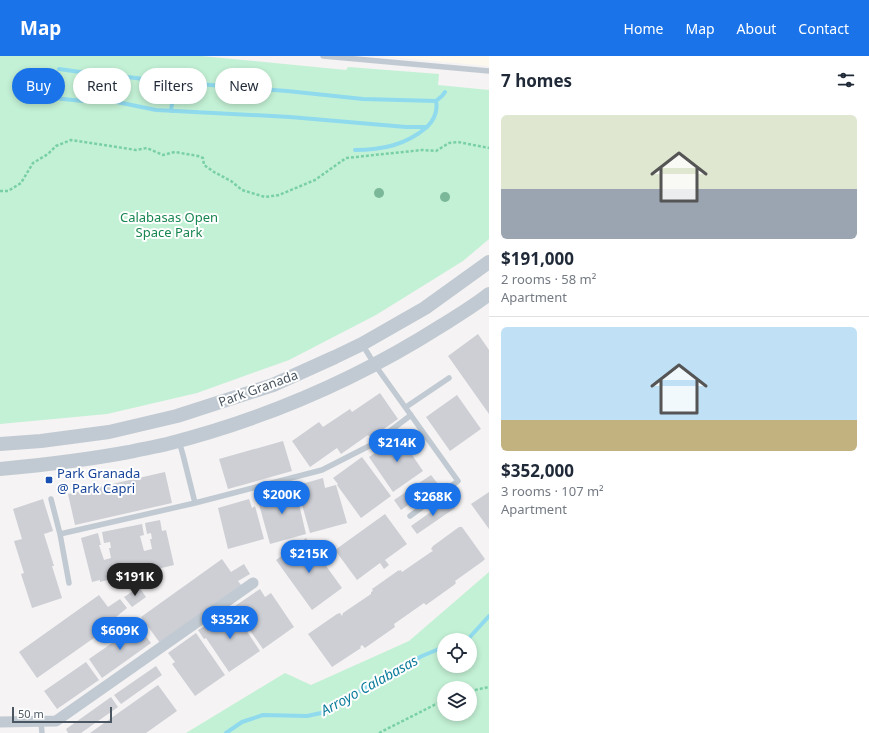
<!DOCTYPE html>
<html lang="en">
<head>
<meta charset="utf-8">
<style>
  :root { --surface:#fff; --page:#f6f6f7; --text:#1f2937; --muted:#747a83; --line:#e0e1e3; --accent:#1a73e8 }
  body { margin:0; font-family:"Noto Sans",sans-serif; background:var(--page); color:var(--text); height:100vh; display:flex; flex-direction:column; font-size:15px; white-space:nowrap }
  * { box-sizing:border-box; margin:0 }
  p { font-size:13px; color:var(--muted) }
  .icon { flex:none; width:22px; height:22px; fill:none; stroke:currentColor; stroke-width:2; stroke-linecap:round; stroke-linejoin:round }
  .map { position:relative; flex:1; overflow:hidden }
  .sheet { display:flex; flex-direction:column; background:var(--surface); width:380px }
  .sheet>* { flex:none }
  .banner { position:absolute; left:12px; top:12px; width:380px; height:36px; display:flex; gap:8px }
  .controls { position:absolute; left:437px; top:577px; display:grid; gap:8px }
  .controls a { display:grid; place-items:center; width:40px; height:40px; border-radius:50%; background:var(--surface); box-shadow:0 2px 6px #0003; font-size:20px }
  .scale { position:absolute; left:12px; bottom:10px; width:100px; box-sizing:border-box; padding-left:4px; border:2px solid #4a5661; border-top:0; font-size:11px; line-height:14px; white-space:nowrap; color:#4a5661; -webkit-text-stroke:3px #fff; paint-order:stroke }
  .price { position:absolute; translate:-50% -34px; padding:0 9px; border-radius:14px; background:var(--accent); color:#fff; font-size:13px; line-height:26px; filter:drop-shadow(0 1px 2px #0008) }
  .price::after { content:''; position:absolute; left:50%; top:24px; width:12px; height:9px; margin-left:-6px; background:inherit; clip-path:polygon(0 0,100% 0,50% 100%) }
  .price.active { background:#222; color:#fff }
  ul { padding:0; list-style:none }
  li { display:grid; align-content:center; gap:8px; height:212px; padding:0 12px }
  li+li { border-top:1px solid var(--line) }
  li span { display:grid; place-items:center; height:124px; border-radius:6px; color:#555 }
  li>.icon { margin-inline-start:auto }
  span .icon { width:72px; height:72px; fill:#fffc; stroke-width:1 }
  li b { font-size:17px }
  h2 { display:flex; justify-content:space-between; align-items:center; height:48px; padding:0 12px; font-size:17px }
  .tag { padding:0 14px; border-radius:18px; background:var(--surface); box-shadow:0 2px 6px #0003; font-size:14px; line-height:36px }
  .tag.active { background:var(--accent); color:#fff }
  header { display:flex; align-items:center; gap:24px; box-sizing:border-box; height:56px; padding:0 20px; background:var(--accent); color:#fff }
  header strong { font-size:19px }
  nav { display:flex; gap:22px; margin-inline-start:auto; font-size:14px }
  main { display:flex; flex:1; min-height:0 }
  .map>svg:first-child { display:block }
</style>
</head>
<body>
<header>
<strong>Map</strong>
<nav><a>Home</a><a>Map</a><a>About</a><a>Contact</a></nav>
</header>
<main>
<div class="map">
<svg width="489" height="677" viewBox="0 0 489 677">
  <rect width="100%" height="100%" fill="#f5f3f3"/>
  <path fill="#fdf9ef" d="M 380,0 L 489,0 L 489,10 Z"/>
  <path fill="#c3f1d5" fill-rule="evenodd" d="M 0,0 L 202,0 L 346,14 L 348,11 L 439,18 L 438,29 L 489,34 L 489,183 L 463,205 L 376,259 L 289,304 L 197,337 L 107,358 L 0,368 Z
    M 489,516 L 489,677 L 186,677 L 285,617 L 311,629 L 409,585 ZM 444,584 L 470,584 L 470,610 L 444,610 ZM 444,632 L 470,632 L 470,658 L 444,658 Z"/>
  <g fill="none" stroke-linecap="round" stroke-linejoin="round">
    <path stroke="#90daee" stroke-width="4" d="M 59,13 L 80,16 L 96,15 L 128,21 L 159,25 L 287,35 L 363,43 L 436,45 L 442,40 L 445,36
      M 53,42 L 83,45 L 107,44 L 156,54 L 290,61 L 406,71 L 427,71 C 434,64 438,55 436,45
      M 171,55 L 175,26
      M 355,94 C 382,94 406,89 427,71
      M 463,584 L 469,582 L 489,560
      M 226,677 L 242,666 L 263,659 L 307,660 L 321,657 L 422,600 L 444,591"/>
  </g>
  <path fill="#cdcfd5" d="M 478,278 L 489,294 L 489,358 L 448,300 Z
    M 380,337 L 398,363 L 371,382 L 368,379 L 341,398 L 337,392 L 310,411 L 292,385 L 319,366 L 323,371 L 350,353 L 352,356 Z
    M 457,339 L 481,373 L 450,395 L 426,361 Z
    M 406,376 L 413,385 L 406,390 L 423,415 L 393,436 L 369,401 Z
    M 283,385 L 292,415 L 228,433 L 219,403 Z
    M 362,401 L 391,440 L 361,462 L 337,429 L 338,428 L 333,422 Z
    M 165,416 L 172,447 L 75,469 L 68,438 Z
    M 431,419 L 438,428 L 401,454 L 394,444 Z
    M 323,422 L 325,432 L 336,429 L 347,467 L 310,477 L 299,438 L 301,438 L 298,429 Z
    M 295,431 L 306,478 L 270,488 L 257,441 Z
    M 489,436 L 489,473 L 471,448 Z
    M 43,443 L 53,475 L 44,478 L 54,510 L 52,510 L 62,542 L 32,552 L 21,518 L 24,517 L 14,485 L 22,483 L 13,453 Z
    M 249,443 L 252,452 L 255,450 L 264,483 L 228,493 L 218,452 Z
    M 449,443 L 455,452 L 417,478 L 411,470 Z
    M 385,458 L 407,488 L 385,504 L 389,509 L 384,513 L 380,507 L 357,524 L 335,494 Z
    M 160,464 L 162,475 L 166,474 L 174,509 L 141,517 L 141,515 L 100,526 L 100,524 L 92,526 L 81,482 L 98,477 L 101,489 L 99,489 L 104,504 L 111,502 L 109,492 L 111,492 L 110,486 L 104,487 L 102,476 L 142,468 L 144,479 L 140,480 L 144,495 L 152,493 L 150,483 L 152,483 L 151,477 L 147,478 L 145,467 Z
    M 459,471 L 462,471 L 485,503 L 483,505 L 455,525 L 456,527 L 454,529 L 426,549 L 424,547 L 394,568 L 395,571 L 365,592 L 362,589 L 360,591 L 361,592 L 332,611 L 308,578 L 337,558 L 340,557 L 342,560 L 343,557 L 371,538 L 371,536 L 373,535 L 372,533 L 399,514 L 399,515 L 401,514 L 402,516 L 431,496 L 433,495 L 431,493 L 433,490 Z
    M 306,482 L 342,532 L 312,554 L 276,504 Z
    M 222,503 L 231,516 L 244,508 L 250,518 L 238,525 L 241,529 L 160,587 L 141,561 Z
    M 139,531 L 146,541 L 132,551 L 124,541 Z
    M 260,533 L 265,541 L 271,537 L 294,571 L 263,593 L 240,560 L 240,559 L 235,550 Z
    M 99,539 L 108,551 L 120,543 L 127,552 L 116,561 L 118,565 L 37,622 L 19,596 Z
    M 232,553 L 260,595 L 229,616 L 206,582 L 204,583 L 198,574 Z
    M 138,569 L 151,587 L 102,622 L 89,603 Z
    M 196,577 L 225,619 L 195,640 L 172,608 L 175,606 L 168,597 Z
    M 86,606 L 99,624 L 57,653 L 44,635 Z
    M 156,610 L 162,619 L 121,648 L 114,639 Z
    M 158,629 L 177,655 L 146,677 L 90,677 Z
    M 111,641 L 118,651 L 81,677 L 68,677 L 66,673 Z"/>
  <g fill="none" stroke-linecap="round" stroke-linejoin="round">
    <path stroke="#7ad0a6" stroke-width="2.5" stroke-dasharray="3 2" stroke-linecap="butt" d="M 0,135 L 8,135 L 21,127 L 33,107 L 48,98 L 56,90 L 71,84 L 136,94 L 147,92 L 163,99 L 175,96 L 198,100 L 203,102 L 204,109 L 214,116 L 231,125 L 242,134 L 265,141 L 279,139 L 315,124 L 346,102 L 422,94 L 436,95 L 449,87 L 458,86 L 489,92
      M 470,635 L 489,631
      M 379,677 L 444,644"/>
    <path stroke="#c1cad2" stroke-width="5.5" d="M 323,0 L 489,15
      M 362,288 L 375,309 L 458,425 L 410,460
      M 406,351 L 449,322
      M 179,385 L 183,399 L 195,447
      M 51,443 L 60,478 L 69,527
      M 60,478 L 195,447 L 322,414 L 373,388 L 411,359
      M 41,666 L 42,677"/>
    <path stroke="#c1cad2" stroke-width="11" d="M 0,666 L 56,665 L 253,527"/>
    <path stroke="#c1cad2" stroke-width="14" d="M 0,388 L 41,385 L 109,376 L 177,360 L 273,329 L 335,301 L 362,288 L 425,252 L 489,206
      M 0,413 C 43,409 86,404 129,396 C 142,393 155,391 167,388 C 265,363 356,324 441,270 C 457,260 474,250 489,238"/>
  </g>
  <g fill="#7bb799">
    <circle cx="379" cy="137" r="5"/>
    <circle cx="445" cy="141" r="5"/>
  </g>
  <rect fill="#1a4fb4" stroke="#fff" stroke-width="1.5" x="45" y="420" width="8" height="8" rx="2"/>
  <g text-anchor="middle" dominant-baseline="central" stroke-width="4" stroke-linejoin="round" paint-order="stroke">
    <g font-size="13" fill="#17864f" stroke="#fff">
      <text x="169" y="161">Calabasas Open<tspan x="169" dy="15">Space Park</tspan></text>
    </g>
    <g font-size="13" fill="#4a5661" stroke="#fff">
      <text transform="translate(258 332) rotate(-20)">Park Granada</text>
    </g>
    <g font-size="13" fill="#164399" stroke="#fff" text-anchor="start">
      <text x="57" y="417">Park Granada<tspan x="57" dy="15">@ Park Capri</tspan></text>
    </g>
    <g font-size="14" font-style="italic" fill="#0c7c9b" stroke="#fff">
      <text transform="translate(369 629) rotate(-29)">Arroyo Calabasas</text>
    </g>
  </g>
</svg>
<div class="controls">
<a><svg class="icon" aria-label="locate" viewBox="0 0 24 24"><circle cx="12" cy="12" r="6"/><path d="M12 2v4M12 18v4M2 12h4M18 12h4"/></svg></a>
<a><svg class="icon" aria-label="layers" viewBox="0 0 24 24"><path d="M12 4l9 5-9 5-9-5zM3 14l9 5 9-5"/></svg></a>
</div>
<div class="scale">50 m</div>
<b class="price" style="left:397px;top:407px">$214K</b>
<b class="price" style="left:282px;top:459px">$200K</b>
<b class="price" style="left:433px;top:461px">$268K</b>
<b class="price" style="left:309px;top:518px">$215K</b>
<b class="price active" style="left:135px;top:541px">$191K</b>
<b class="price" style="left:230px;top:584px">$352K</b>
<b class="price" style="left:120px;top:595px">$609K</b>
<div class="banner">
<a class="tag active">Buy</a>
<a class="tag">Rent</a>
<a class="tag">Filters</a>
<a class="tag">New</a>
</div>
</div>
<section class="sheet">
<h2>7 homes<svg class="icon" aria-label="filters" viewBox="0 0 24 24"><path d="M4 7h16M4 17h16"/><circle cx="9" cy="7" r="2"/><circle cx="15" cy="17" r="2"/></svg></h2>
<ul>
<li><span style="background:linear-gradient(#dfe7d0 60%,#9aa5b1 0)"><svg class="icon" aria-label="home" viewBox="0 0 24 24"><path d="M3 11l9-7 9 7M6 9v11h12V9"/></svg></span><div><b>$191,000</b><p>2 rooms · 58 m²</p><p>Apartment</p></div></li>
<li><span style="background:linear-gradient(#bfe0f5 75%,#c2b280 0)"><svg class="icon" aria-label="home" viewBox="0 0 24 24"><path d="M3 11l9-7 9 7M6 9v11h12V9"/></svg></span><div><b>$352,000</b><p>3 rooms · 107 m²</p><p>Apartment</p></div></li>
</ul>
</section>
</main>
</body>
</html>
